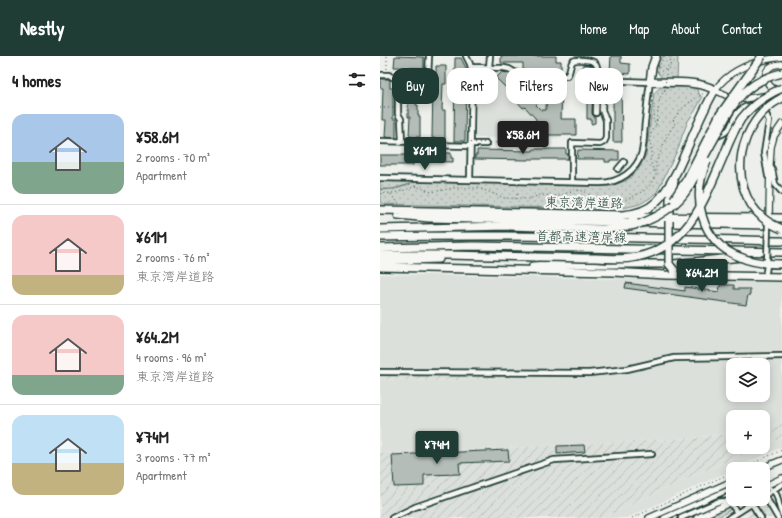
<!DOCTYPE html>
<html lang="en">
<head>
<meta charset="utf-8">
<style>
  :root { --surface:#fff; --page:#f2f2f2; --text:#222; --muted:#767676; --line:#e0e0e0; --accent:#1f3d34 }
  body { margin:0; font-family:"Patrick Hand","Klee One",sans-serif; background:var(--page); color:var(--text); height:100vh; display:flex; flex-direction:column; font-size:15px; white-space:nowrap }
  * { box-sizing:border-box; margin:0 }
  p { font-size:13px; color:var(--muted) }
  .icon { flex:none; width:22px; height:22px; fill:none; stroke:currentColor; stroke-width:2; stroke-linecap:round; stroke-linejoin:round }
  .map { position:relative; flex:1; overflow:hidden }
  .sheet { display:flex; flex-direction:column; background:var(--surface); width:380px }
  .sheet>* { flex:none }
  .hud { position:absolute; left:12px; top:12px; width:330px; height:36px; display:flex; gap:8px }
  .controls { position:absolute; left:346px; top:302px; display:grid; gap:8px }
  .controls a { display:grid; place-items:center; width:44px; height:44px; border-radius:8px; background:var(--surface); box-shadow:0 2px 10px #0003; font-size:20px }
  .price { position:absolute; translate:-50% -34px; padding:0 9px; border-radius:4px; background:var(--accent); color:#fff; font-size:13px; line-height:26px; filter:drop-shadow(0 1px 2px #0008) }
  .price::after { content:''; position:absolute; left:50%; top:24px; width:12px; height:9px; margin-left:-6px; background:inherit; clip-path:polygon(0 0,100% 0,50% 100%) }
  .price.selected { background:#222; color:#fff }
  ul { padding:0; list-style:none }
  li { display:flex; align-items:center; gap:12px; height:100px; padding:0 12px }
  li+li { border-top:1px solid var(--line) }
  li span { display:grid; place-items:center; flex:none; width:112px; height:80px; border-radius:12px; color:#555 }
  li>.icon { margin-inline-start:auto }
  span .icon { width:48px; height:48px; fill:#fffc; stroke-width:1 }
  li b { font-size:17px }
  h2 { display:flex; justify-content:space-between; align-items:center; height:48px; padding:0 12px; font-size:17px }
  .tag { padding:0 14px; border-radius:12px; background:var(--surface); box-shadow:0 2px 10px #0003; font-size:14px; line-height:36px }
  .tag.selected { background:var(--accent); color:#fff }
  header { display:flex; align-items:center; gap:24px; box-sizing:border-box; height:56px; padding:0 20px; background:var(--accent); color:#fff }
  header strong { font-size:19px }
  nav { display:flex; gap:22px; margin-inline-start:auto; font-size:14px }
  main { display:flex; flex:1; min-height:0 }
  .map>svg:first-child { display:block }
</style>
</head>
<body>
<header>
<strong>Nestly</strong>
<nav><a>Home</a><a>Map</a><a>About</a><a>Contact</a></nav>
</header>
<main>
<section class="sheet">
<h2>4 homes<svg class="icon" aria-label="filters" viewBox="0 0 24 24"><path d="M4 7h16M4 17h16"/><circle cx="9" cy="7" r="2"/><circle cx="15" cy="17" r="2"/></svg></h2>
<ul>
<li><span style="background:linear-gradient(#a9c7e8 60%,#7fa58c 0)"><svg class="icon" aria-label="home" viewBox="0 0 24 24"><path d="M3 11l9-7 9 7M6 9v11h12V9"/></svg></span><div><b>¥58.6M</b><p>2 rooms · 70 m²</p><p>Apartment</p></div></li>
<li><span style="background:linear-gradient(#f6c9c9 75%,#c2b280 0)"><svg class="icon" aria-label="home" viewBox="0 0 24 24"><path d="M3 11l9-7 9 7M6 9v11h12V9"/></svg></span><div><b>¥61M</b><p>2 rooms · 76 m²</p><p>東京湾岸道路</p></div></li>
<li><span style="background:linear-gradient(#f6c9c9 75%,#7fa58c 0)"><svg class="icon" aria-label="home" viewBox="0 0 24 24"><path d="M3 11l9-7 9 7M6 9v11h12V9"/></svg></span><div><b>¥64.2M</b><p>4 rooms · 96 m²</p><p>東京湾岸道路</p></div></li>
<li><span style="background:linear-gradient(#bfe0f5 60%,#c2b280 0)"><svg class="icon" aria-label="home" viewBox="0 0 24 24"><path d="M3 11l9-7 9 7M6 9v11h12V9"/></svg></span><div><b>¥74M</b><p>3 rooms · 77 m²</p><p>Apartment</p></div></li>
</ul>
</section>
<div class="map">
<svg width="402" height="462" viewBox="0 0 402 462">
  <defs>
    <pattern id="industrial-furrows" width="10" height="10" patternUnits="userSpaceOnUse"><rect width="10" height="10" fill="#dce0db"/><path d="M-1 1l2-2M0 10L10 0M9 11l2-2" fill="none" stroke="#bcc1bd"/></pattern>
    <pattern id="park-dots" width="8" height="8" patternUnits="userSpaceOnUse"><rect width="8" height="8" fill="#cbd2cc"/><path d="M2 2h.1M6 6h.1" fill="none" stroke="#aeb5b0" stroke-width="1.8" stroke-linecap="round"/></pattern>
  </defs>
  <rect width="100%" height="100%" fill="#edefea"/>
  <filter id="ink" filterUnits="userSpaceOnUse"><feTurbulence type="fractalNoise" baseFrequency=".025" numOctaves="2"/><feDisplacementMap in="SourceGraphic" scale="8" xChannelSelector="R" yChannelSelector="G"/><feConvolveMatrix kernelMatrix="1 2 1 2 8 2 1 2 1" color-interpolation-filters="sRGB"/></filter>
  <g filter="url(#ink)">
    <path fill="#dce0db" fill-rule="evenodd" d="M 97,14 L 128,14 L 141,22 L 181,23 L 183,27 L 183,79 L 181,82 L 95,82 Z
      M 0,218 L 402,226 L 402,298 L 295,299 L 246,310 L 209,315 L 0,314 Z
      M 402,303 L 402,366 L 383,372 L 383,361 L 353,361 L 353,377 L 313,382 L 178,389 L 148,391 L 0,397 L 0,323 L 53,325 L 214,318 L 241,316 L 296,305 ZM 353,309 L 383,309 L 383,339 L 353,339 Z
      M 402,381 L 402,391 L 247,462 L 222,462 L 324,415 L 380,391 L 383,391 L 383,390 Z"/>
    <path fill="url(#industrial-furrows)" d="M 402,298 L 402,303 L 296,305 L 241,316 L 214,318 L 53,325 L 0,323 L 0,314 L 53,315 L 87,313 L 209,315 L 246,310 L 295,299 Z
      M 402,366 L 402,381 L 383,390 L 383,372 Z
      M 353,377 L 353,391 L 380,391 L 324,415 L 222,462 L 0,462 L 0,397 L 148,391 L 178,389 L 313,382 Z
      M 402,437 L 402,462 L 363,462 Z"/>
    <path fill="url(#park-dots)" stroke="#758880" d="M 281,0 L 298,0 L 297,23 L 287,23 L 287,31 L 315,31 L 322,42 L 315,55 L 308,65 L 302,80 L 299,91 L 277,136 L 270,142 L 260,148 L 248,151 L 226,153 L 0,148 L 0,125 L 232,130 L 247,124 L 258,114 L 266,99 L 274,37 L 281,31 L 284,30 L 284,23 L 282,22 L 276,14 Z
      M 348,451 L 350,452 L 350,454 L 337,462 L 324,462 Z"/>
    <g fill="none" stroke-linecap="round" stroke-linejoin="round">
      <path stroke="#6c7e77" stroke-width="1.5" d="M 0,133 C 12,134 19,132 30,128"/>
    </g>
    <path fill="#b4bdb8" stroke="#1f3d34" d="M 15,0 L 44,1 L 44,12 L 14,11 Z
      M 121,0 L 176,0 L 176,5 L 181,5 L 181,14 L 149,14 L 149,16 L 144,16 L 144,14 L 143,14 L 143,7 L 121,7 Z
      M 231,0 L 241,0 L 241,7 L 250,8 L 250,18 L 230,16 Z
      M 75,2 L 81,2 L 86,12 L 85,85 L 74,85 Z
      M 203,8 L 211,9 L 211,26 L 213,26 L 212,57 L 213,59 L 215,61 L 215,67 L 211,68 L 211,63 L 207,63 L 207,25 L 203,25 Z
      M 56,10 L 66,10 L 66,28 L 63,28 L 62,54 L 65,54 L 65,83 L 52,82 L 53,27 L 56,27 Z
      M 122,16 L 128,17 L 132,19 L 139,27 L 142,24 L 146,24 L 163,42 L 156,49 L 161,54 L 166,54 L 167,25 L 182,25 L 181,63 L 196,63 L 196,79 L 164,79 L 165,74 L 156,74 L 156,63 L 145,51 L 143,52 L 135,43 L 136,42 L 116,22 Z
      M 0,23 L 8,23 L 10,24 L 10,32 L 13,32 L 13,63 L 16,63 L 16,82 L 5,81 L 6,64 L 2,64 L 3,32 L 0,32 Z
      M 27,26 L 37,26 L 36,49 L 38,49 L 38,60 L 40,60 L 40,81 L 30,81 L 30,79 L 29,79 L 30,61 L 28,61 L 28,47 L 27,47 Z
      M 233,29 L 241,29 L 242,86 L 233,86 Z
      M 153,93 L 186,93 L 186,98 L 188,98 L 188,103 L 148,103 L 148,104 L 95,103 L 95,99 L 97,99 L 97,94 L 153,95 Z
      M 198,94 L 239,95 L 239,104 L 230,104 L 230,106 L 225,106 L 225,103 L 197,103 Z
      M 36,96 L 71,97 L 71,102 L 73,102 L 73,106 L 33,105 L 33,109 L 0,109 L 0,99 L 36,99 Z
      M 246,227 L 305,235 L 305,231 L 339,236 L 340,229 L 354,229 L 354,233 L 370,233 L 370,239 L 368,239 L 366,249 L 245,232 Z
      M 204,389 L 205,396 L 177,398 L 177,390 Z
      M 128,394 L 129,405 L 79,407 L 80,418 L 44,419 L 44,430 L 14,431 L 12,399 Z"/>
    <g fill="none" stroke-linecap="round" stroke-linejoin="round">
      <g stroke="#1f3d34" stroke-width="8">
        <path id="minor" d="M 86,0 L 90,8 L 92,17 L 90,124
          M 91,11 L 124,12 L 129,13 L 141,20 L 187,20 C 191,16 189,9 193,5 C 196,3 213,4 215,7 C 218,9 217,13 217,16 L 216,57
          M 109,11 L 110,0
          M 0,19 L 9,19 L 12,21 L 48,22 L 49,0
          M 15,21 L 18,30 L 18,58 L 21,63 L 22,86
          M 338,80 C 342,78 347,76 349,73 C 352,69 353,63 356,59 C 361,52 369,47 378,51 C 384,53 387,59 389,65 L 384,97 L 388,120
          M 0,85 L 38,86 L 44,89 L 91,90
          M 91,88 L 106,88
          M 238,113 L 244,106
          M 392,113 L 395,128 L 402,136
          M 0,122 L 220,127 C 239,127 257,115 262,96 C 264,86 264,76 265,66 C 267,52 268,39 270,26 L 217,24
          M 192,126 L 192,87 L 220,88 L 224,86 L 226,82 L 226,64 L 222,54 L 223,24
          M 0,316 L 209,317 L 247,313 L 294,302 L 402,300
          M 384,430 C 402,437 395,442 402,458
          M 384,440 L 402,428
          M 385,440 L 398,462
          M 372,448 L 381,462
          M 12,462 L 35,451 L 174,404 L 272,398
          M 284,462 L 334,440 L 353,432
          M 301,462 L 337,446 C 349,443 352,448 357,457
          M 349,462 L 379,443"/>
      </g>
      <g stroke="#1f3d34" stroke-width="8">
        <path id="major" d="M 402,1 C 376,4 351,12 335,34 L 348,40 L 363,43 L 402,37
          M 398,35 C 387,31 380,17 392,10 C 395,9 399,8 402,8
          M 389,162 L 390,107 L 391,91 L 394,80 L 402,68
          M 380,413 L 402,404
          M 383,431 L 402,422
          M 269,462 L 353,425
          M 317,462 L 358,443"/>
      </g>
      <g stroke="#1f3d34" stroke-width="10">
        <path id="highway" d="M 0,154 L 242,159 C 255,158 267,155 276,146 C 286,137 291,126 297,115 C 310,88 320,59 335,34 C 317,24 290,27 270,26 L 272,11 L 276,0
          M 290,156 L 290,143 L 294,125
          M 18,159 L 49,162 L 395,169
          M 252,161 L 402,162
          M 0,173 L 128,170 L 223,173 L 239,172 L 255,169
          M 0,181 C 134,178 268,182 402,185
          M 0,192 L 93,190 L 402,196
          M 0,199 L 66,199 L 157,201
          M 0,205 L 59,203
          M 153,210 L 181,208 L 294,208 L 362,201
          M 0,211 L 233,216 L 285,219 L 402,221"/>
      </g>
      <path stroke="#1f3d34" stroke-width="1" stroke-dasharray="1 3" stroke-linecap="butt" d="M 7,13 L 7,0
        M 278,16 L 279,11 L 284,0
        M 278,18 L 288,10 L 289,11
        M 286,19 L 286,15 L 290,12 L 291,0
        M 272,45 L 275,51 L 273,54 L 275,58 L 273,63 L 276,69 L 272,75 L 269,85 C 273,93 273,97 270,104 L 275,118
        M 0,52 L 13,52
        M 276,69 L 280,41 L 285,34
        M 0,137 C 16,138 22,135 36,130 L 52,136 L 73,132 L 99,132 L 124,142 L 149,143 L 160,139 L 179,140 L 194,134 L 204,135 L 211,140 L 217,149 L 225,151 L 242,146 L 265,134 L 270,129 L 276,119 L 276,106 L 281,95 L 285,84 L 295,67 L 293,65 L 299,55 L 306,49 L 324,37
        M 11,138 L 19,148
        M 137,138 L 137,142
        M 360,413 L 402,394
        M 252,462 L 353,416"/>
      <use href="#minor" stroke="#f6f6f2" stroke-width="4.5"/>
      <use href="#major" stroke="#f6f6f2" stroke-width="5.5"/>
      <use href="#highway" stroke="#f6f6f2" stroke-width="7"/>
      <g stroke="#1f3d34" stroke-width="8" stroke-linecap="butt">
        <path id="minor-bridge" d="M 386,216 L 387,209 L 388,168"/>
      </g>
      <g stroke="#1f3d34" stroke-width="10" stroke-linecap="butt">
        <path id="highway-bridge" d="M 402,42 C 358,64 345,129 383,162 C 389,167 395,170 402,173
          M 327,105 C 311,141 320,186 360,201 C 373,207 388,208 402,208
          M 294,143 L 307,123 L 339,60 L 382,0
          M 289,165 L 289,208 L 294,214
          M 259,168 C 276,162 292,153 304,138 C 313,127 318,113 324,101 C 329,92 334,83 339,74 C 354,44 368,25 402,17
          M 157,201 C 176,201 196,202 215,202 C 229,203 244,204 257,201 C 310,190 325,142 344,99 C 349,86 354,74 361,63 C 372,49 386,39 402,32"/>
      </g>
      <path stroke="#1f3d34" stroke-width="1" stroke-dasharray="1 3" stroke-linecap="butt" d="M 285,34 L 286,19
        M 47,86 L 133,87"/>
      <use href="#minor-bridge" stroke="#f6f6f2" stroke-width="4.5"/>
      <use href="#highway-bridge" stroke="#f6f6f2" stroke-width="7"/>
    </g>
  </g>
  <g text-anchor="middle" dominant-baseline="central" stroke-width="4" stroke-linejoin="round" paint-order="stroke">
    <g font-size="13" fill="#1f3d34" stroke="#f6f6f2">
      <text transform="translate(204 146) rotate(1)">東京湾岸道路</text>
      <text transform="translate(201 180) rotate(1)">首都高速湾岸線</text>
    </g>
  </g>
</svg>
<div class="controls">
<a><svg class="icon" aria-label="layers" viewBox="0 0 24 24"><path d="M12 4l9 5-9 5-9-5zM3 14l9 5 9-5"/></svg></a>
<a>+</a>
<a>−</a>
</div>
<b class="price selected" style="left:143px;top:99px">¥58.6M</b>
<b class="price" style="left:45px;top:115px">¥61M</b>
<b class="price" style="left:322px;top:237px">¥64.2M</b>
<b class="price" style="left:57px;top:409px">¥74M</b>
<div class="hud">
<a class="tag selected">Buy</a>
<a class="tag">Rent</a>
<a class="tag">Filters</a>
<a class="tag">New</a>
</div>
</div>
</main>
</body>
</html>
